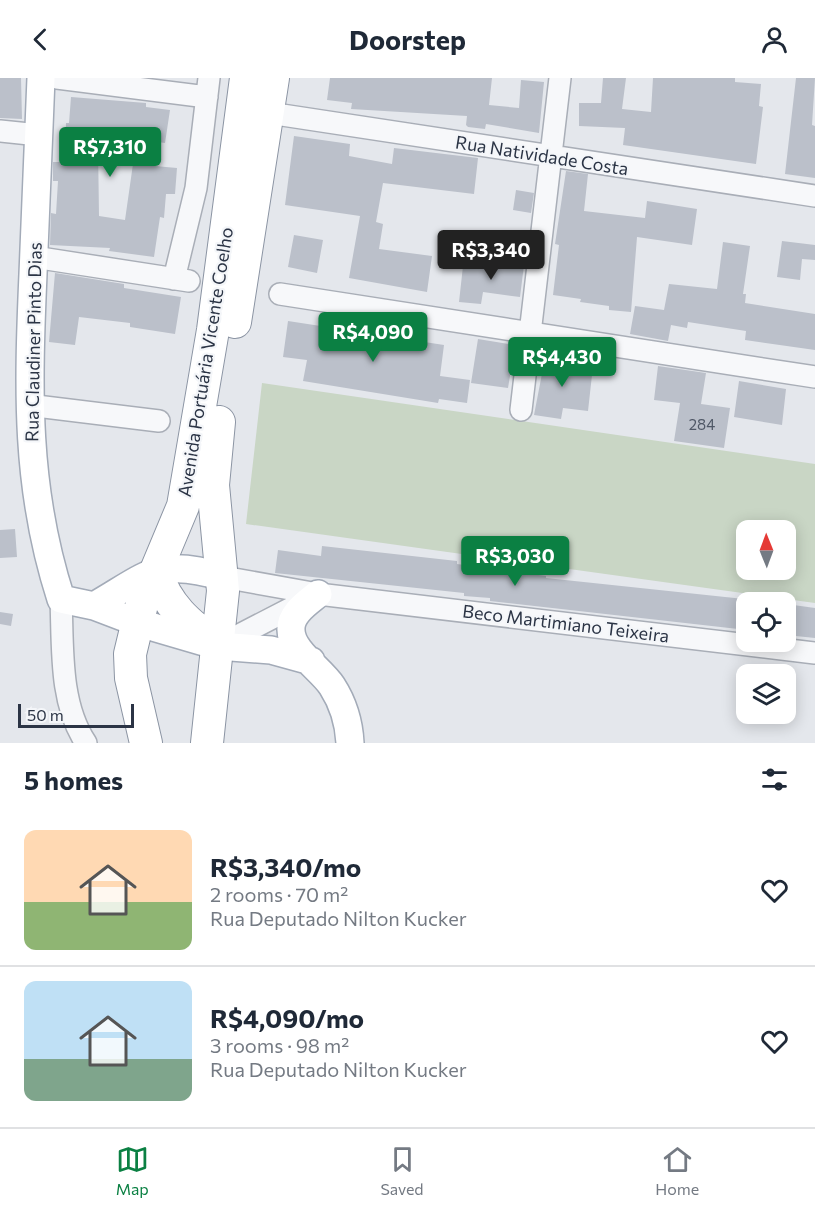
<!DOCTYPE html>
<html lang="en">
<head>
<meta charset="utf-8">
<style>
  :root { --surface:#fff; --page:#f6f6f7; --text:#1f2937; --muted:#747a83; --line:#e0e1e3; --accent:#0b8043 }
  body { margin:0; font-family:Commissioner,sans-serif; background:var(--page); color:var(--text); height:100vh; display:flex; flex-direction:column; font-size:22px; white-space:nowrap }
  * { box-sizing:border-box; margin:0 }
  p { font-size:20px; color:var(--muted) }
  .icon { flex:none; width:33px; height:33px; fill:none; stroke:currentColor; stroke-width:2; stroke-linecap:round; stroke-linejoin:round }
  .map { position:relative; height:665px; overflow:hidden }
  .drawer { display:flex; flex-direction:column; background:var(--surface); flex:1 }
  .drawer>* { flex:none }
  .needle { width:39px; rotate:359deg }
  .buttons { position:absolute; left:736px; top:442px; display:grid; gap:12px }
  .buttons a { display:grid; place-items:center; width:60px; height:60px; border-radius:12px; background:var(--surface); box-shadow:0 3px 15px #0003; font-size:30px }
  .scale { position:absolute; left:18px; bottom:15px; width:116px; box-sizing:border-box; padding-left:6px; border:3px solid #2b3445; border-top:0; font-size:16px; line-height:21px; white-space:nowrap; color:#2b3445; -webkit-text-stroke:4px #f4f6f9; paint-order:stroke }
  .price { position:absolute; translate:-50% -51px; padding:0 14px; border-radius:6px; background:var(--accent); color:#fff; font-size:20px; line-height:39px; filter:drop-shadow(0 2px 3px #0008) }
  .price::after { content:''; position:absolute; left:50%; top:36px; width:18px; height:14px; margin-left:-9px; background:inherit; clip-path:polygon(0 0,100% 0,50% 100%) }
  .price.current { background:#222; color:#fff }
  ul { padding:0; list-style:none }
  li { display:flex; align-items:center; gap:18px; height:150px; padding:0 24px }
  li+li { border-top:2px solid var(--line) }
  li span { display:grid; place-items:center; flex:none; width:168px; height:120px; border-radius:12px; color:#555 }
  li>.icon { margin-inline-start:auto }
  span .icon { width:72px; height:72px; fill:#fffc; stroke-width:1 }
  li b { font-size:26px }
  h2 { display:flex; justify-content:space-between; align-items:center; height:72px; padding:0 24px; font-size:26px }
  header { display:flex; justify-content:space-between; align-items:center; height:78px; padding:0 24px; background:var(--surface); font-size:27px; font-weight:700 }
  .tabs { display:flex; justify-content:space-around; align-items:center; height:84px; border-top:2px solid var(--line); background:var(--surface); font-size:16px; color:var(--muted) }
  .tabs a { display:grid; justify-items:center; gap:3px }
  .tabs .current { color:var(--accent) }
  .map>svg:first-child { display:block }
</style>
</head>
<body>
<header><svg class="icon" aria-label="back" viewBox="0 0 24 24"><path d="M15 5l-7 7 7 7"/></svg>Doorstep<svg class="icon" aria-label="person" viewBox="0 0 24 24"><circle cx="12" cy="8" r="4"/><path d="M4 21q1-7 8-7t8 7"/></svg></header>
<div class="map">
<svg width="815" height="665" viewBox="0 0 815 665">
  <rect width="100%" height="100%" fill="#e4e7ec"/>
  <path fill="#c9d6c5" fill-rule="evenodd" d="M 262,305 L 815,386 L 815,525 L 246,446 ZM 747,453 L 786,453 L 786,492 L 747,492 Z"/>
  <path fill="#bbc0ca" d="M 0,0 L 21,0 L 22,41 L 0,40 Z
    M 330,0 L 492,0 L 489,27 L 519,30 L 521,2 L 544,4 L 539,55 L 486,46 L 485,51 L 468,49 L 466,47 L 467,38 L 351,31 L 352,25 L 327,22 Z
    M 603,0 L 626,0 L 622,31 L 651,34 L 653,0 L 735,0 L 735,4 L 761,6 L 759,28 L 763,29 L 756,86 L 623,67 L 625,50 L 579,48 L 579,25 L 601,25 Z
    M 796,0 L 815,0 L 812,47 L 815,48 L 815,100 L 785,96 Z
    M 71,19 L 146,25 L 146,29 L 170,32 L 165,65 L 145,62 L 144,68 L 98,67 L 99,138 L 125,142 L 133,86 L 177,90 L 175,116 L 166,116 L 164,140 L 160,139 L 154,179 L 109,173 L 110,170 L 50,167 L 51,135 L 56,136 L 58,103 L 53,103 L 53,84 L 65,84 L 66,45 L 69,45 Z
    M 294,58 L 350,66 L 349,78 L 392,86 L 394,70 L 478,80 L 474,116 L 383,105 L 376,144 L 383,146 L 379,171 L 432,178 L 427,214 L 349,200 L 360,138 L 285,127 Z
    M 566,93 L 588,96 L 584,133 L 645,140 L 647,123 L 697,131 L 692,167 L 637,159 L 631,234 L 609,232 L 609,228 L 580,224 L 581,221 L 553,217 L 559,167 L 555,166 Z
    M 516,112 L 534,115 L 531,135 L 513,132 Z
    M 294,157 L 323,162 L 317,195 L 288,189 Z
    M 782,163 L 815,167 L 815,182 L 802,181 L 800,202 L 777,199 Z
    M 723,164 L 750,168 L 743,216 L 746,216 L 745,225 L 815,236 L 815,272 L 745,262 L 746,253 L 688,244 L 687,250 L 671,247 L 668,263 L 630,256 L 635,228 L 664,232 L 669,206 L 717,211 Z
    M 492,182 L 524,187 L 520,219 L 483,214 L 481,226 L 459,224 L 463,188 L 490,191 Z
    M 55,195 L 124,206 L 124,210 L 181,219 L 175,256 L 130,249 L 130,245 L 79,239 L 75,267 L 49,264 Z
    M 288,243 L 444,267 L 440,298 L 470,302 L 467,325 L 439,321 L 438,325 L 303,303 L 307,282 L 283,279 Z
    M 478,261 L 515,267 L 508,310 L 471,305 Z
    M 546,275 L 571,280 L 569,294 L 592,297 L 588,333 L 563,330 L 561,341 L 534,337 Z
    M 658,288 L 706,295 L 701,326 L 730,330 L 724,370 L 674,363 L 680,325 L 654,322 Z
    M 739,303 L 786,311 L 782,347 L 734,339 Z
    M 15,451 L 17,479 L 0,480 L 0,452 Z
    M 322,468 L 457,483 L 457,486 L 546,498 L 546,500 L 744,521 L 747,521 L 747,552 L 490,523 L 490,520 L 464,518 L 464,515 L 275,495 L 278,472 L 321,478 Z
    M 786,526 L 815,530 L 815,560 L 786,557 Z
    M 0,534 L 13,536 L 11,548 L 0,546 Z"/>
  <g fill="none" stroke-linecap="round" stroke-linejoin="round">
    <g stroke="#a9aeb7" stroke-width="24">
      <path id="minor" d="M 57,0 L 207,19
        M 269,35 L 815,118
        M 0,53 L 39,57
        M 34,179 L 189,203
        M 174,201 L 196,110 L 209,0
        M 280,216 L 815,299
        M 28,327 L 159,343
        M 521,332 L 560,0
        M 223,499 L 318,516 L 815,575
        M 61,521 C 63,568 59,625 86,665
        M 218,568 L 307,522"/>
    </g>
    <g stroke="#a3abb8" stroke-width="30">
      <path id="major" d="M 41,0 C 38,65 36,131 33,196 C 28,311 25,410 61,521 L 94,528 L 136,544 L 218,568 L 271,572 L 311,583
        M 318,516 C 307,525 290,536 291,552 C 291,573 321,591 332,608 C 343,625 349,645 350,665
        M 94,528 C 148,497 158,479 223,499"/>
    </g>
    <g stroke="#8b94a3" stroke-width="34">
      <path id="highway" d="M 235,244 L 273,0
        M 156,493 C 166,528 189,546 218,568
        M 146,665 L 131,600 L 130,576 L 142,526 L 183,428 L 213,252 L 246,0
        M 207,665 L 223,513 L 213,407 L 219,344"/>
    </g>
    <use href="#minor" stroke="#f7f8fa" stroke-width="21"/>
    <use href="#major" stroke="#fff" stroke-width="27"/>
    <use href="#highway" stroke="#fff" stroke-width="32"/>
  </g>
  <g text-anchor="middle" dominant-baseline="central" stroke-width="4.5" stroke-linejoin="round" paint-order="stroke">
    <g font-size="15" fill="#4f5766">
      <text x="702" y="346">284</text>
    </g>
    <g font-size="18" fill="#2b3445" stroke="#f4f6f9">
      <text transform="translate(542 77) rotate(9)">Rua Natividade Costa</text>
      <text transform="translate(33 264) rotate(-89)">Rua Claudiner Pinto Dias</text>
      <text transform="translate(205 284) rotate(-81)">Avenida Portuária Vicente Coelho</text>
      <text transform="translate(566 545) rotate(7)">Beco Martimiano Teixeira</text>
    </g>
  </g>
</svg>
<div class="buttons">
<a><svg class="needle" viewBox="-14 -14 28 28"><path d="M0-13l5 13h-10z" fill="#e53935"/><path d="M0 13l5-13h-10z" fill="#747a83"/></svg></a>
<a><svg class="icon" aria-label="locate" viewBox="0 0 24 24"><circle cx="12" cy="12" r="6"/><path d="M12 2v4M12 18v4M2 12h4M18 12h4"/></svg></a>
<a><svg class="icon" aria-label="layers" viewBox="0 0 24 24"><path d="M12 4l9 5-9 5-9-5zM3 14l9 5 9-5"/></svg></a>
</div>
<div class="scale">50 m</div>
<b class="price" style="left:110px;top:100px">R$7,310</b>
<b class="price current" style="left:491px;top:203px">R$3,340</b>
<b class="price" style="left:373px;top:285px">R$4,090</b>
<b class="price" style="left:562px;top:310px">R$4,430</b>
<b class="price" style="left:515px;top:509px">R$3,030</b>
</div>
<section class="drawer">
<h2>5 homes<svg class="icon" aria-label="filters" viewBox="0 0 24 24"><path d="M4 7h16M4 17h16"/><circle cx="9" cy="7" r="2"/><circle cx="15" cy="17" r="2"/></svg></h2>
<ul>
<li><span style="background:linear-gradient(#ffd9b3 60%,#8fb573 0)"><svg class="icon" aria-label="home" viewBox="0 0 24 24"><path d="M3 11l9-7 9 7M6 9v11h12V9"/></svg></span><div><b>R$3,340/mo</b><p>2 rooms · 70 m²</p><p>Rua Deputado Nilton Kucker</p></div><svg class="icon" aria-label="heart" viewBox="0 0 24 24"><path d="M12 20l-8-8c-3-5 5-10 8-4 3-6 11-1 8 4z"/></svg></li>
<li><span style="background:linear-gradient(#bfe0f5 65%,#7fa58c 0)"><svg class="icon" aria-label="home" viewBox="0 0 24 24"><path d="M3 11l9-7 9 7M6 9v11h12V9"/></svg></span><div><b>R$4,090/mo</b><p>3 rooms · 98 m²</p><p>Rua Deputado Nilton Kucker</p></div><svg class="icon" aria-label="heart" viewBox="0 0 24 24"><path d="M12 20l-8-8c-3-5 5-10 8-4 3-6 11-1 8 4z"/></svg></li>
</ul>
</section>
<nav class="tabs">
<a class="current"><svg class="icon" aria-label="map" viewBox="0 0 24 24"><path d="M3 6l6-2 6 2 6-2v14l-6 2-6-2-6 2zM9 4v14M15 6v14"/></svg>Map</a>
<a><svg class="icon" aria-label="saved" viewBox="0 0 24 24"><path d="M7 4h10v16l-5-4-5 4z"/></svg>Saved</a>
<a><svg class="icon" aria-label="home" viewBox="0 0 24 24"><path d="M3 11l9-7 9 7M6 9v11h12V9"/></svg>Home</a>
</nav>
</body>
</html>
